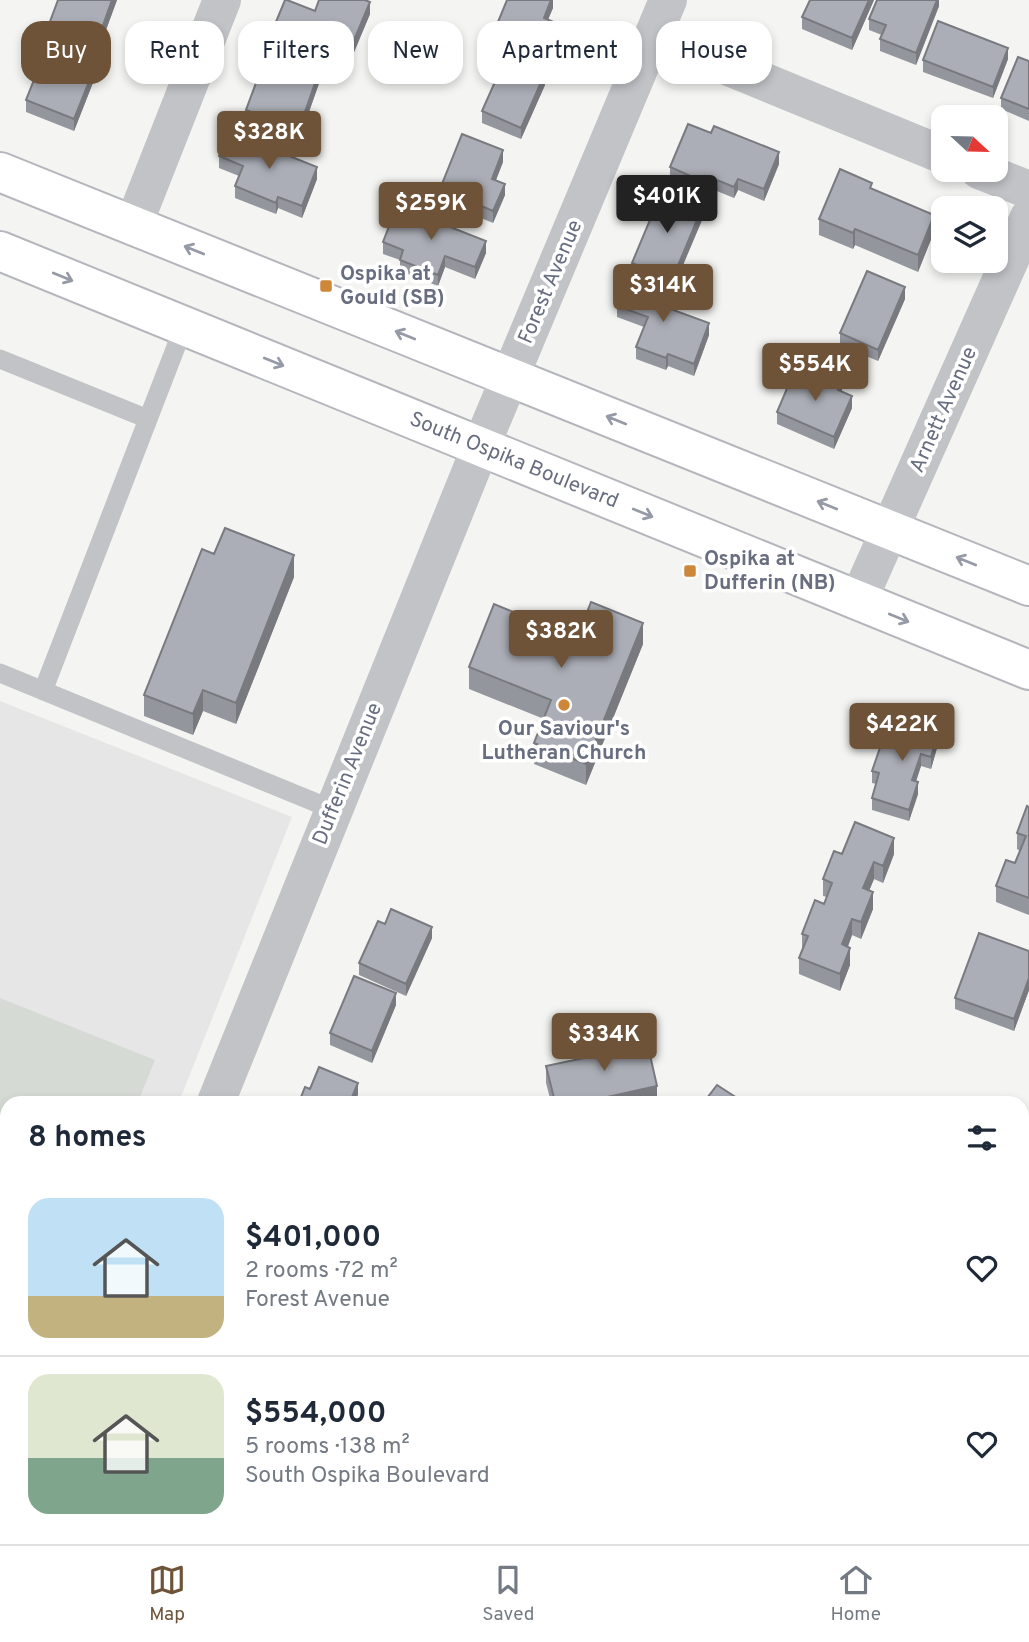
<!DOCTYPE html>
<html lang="en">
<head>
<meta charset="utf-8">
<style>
  :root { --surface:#fff; --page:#f2f2f3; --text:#1f2937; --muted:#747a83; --line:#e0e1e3; --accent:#6e5338 }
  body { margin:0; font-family:Overpass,sans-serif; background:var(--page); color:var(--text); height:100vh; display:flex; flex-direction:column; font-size:26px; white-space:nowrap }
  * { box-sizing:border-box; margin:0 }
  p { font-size:23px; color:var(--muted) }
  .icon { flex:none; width:38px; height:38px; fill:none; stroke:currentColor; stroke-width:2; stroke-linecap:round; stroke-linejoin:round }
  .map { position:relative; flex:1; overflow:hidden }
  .sheet { position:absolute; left:0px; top:1096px; width:1029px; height:450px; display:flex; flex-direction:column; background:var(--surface); border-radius:21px 21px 0 0; box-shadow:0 4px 10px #0003 }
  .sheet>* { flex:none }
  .guide { position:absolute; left:21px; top:21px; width:987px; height:63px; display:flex; gap:14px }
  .needle { width:46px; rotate:112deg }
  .buttons { position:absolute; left:931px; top:105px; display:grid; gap:14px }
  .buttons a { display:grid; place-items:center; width:77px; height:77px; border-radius:14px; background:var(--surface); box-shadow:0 4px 10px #0003; font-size:35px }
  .price { position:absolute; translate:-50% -60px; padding:0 16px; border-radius:7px; background:var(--accent); color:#fff; font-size:23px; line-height:46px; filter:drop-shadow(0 2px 4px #0008) }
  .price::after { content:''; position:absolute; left:50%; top:42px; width:21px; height:16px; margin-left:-10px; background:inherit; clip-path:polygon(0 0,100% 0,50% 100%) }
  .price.on { background:#222; color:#fff }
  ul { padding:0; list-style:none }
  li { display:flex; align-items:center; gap:21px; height:175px; padding:0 28px }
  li+li { border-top:2px solid var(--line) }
  li span { display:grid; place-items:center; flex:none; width:196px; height:140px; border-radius:21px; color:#555 }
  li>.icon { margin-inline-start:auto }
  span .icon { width:84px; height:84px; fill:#fffc; stroke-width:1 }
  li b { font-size:30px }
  h2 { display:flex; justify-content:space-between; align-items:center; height:84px; padding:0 28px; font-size:30px }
  .chip { padding:0 24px; border-radius:21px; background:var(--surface); box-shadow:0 4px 10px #0003; font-size:24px; line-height:63px }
  .chip.on { background:var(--accent); color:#fff }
  .tab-bar { display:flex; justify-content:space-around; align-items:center; height:98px; border-top:2px solid var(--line); background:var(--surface); font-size:19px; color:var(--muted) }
  .tab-bar a { display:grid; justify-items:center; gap:4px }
  .tab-bar .on { color:var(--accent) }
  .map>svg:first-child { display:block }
</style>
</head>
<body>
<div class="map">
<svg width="1029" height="1544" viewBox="0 0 1029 1544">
  <rect width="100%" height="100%" fill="#f4f5f2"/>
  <path fill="#e5e6e5" d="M 0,701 L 292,817 L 179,1102 L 7,1102 L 7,1537 L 4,1544 L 0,1544 Z"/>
  <path fill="#d5dbd4" d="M 0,998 L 155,1060 L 138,1102 L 7,1102 L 7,1191 L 0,1188 Z
    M 1022,1163 L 1029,1166 L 1029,1258 L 1022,1273 Z
    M 721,1538 L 990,1538 L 990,1544 L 721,1544 Z"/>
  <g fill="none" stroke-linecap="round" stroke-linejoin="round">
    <g stroke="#b4b6bc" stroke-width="42">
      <g id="secondary">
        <path d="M 0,172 L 1029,586"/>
        <path id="s1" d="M 0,251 L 1029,670"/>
      </g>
    </g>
    <path stroke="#c2c3c7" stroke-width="19" d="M 0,359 L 148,419
      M 0,673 L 334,810
      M 43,691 L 184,326"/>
    <path stroke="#c2c3c7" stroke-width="38" d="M 653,36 L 943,155
      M 979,170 L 1029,190
      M 133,226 L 222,0
      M 858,601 L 1029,217
      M 216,1102 L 481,446 L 668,0
      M 39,1544 L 41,1538
      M 514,1544 L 516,1538"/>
    <use href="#secondary" stroke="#fff" stroke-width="38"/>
  </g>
  <path fill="#93969d" d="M 117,0 L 96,57 L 48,39 L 48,27 Z
    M 553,0 L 553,8 L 548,19 L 563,37 L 548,74 L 491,50 L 491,39 Z
    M 810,0 L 874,0 L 852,50 L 802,29 L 802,17 Z
    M 939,0 L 939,6 L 916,65 L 880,51 L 880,39 L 882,35 L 869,30 L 869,19 Z
    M 315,11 L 370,14 L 344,76 L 322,66 L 322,75 L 299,140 L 246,121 L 246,110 L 301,56 L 301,52 L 273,41 L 273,29 Z
    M 1008,59 L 993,98 L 923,72 L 923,60 Z
    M 1029,61 L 1029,121 L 1001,109 L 1001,98 Z
    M 96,75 L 74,131 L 26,112 L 26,100 Z
    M 545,85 L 521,139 L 482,123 L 482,111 Z
    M 711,133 L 779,164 L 764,201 L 738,190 L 734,198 L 707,187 L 704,193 L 670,179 L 670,167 Z
    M 219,156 L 317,179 L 302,218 L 278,208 L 276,214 L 235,198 L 235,186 L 239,176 L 219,168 Z
    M 503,162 L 496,180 L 505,195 L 493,223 L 440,201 L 440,189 Z
    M 872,189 L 934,232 L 918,272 L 855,245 L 853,249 L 819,235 L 819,219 Z
    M 702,220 L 672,291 L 632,275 L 632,263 Z
    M 383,242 L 486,253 L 475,279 L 445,267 L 438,286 L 400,271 L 400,260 L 383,254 Z
    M 905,299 L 878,361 L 840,345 L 840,333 Z
    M 617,306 L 670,307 L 669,308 L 709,335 L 694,376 L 668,366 L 666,370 L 636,359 L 636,347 L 644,327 L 617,317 Z
    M 842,392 L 852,408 L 834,449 L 777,424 L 777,412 Z
    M 214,554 L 294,577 L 236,724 L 203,711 L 193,735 L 144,716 L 144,695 Z
    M 577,638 L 643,644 L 586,785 L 534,764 L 534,743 L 544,719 L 469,689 L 469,667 Z
    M 939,741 L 931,769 L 921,766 L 916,782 L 918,794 L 909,821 L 872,810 L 872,798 L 876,784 L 872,783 L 872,771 L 891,745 Z
    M 1029,807 L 1029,915 L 996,902 L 996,886 L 1015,863 L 1020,851 L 1017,849 L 1017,833 Z
    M 842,854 L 894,854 L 883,883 L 874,879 L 869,891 L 873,909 L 861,939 L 852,935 L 848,947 L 850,965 L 840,991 L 799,974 L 799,958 L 802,951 L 802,934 L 824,904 L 827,897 L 823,896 L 823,879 Z
    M 385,924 L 432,938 L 406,996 L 359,975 L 359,963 Z
    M 1029,951 L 1029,990 L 1014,1031 L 955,1009 L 955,998 Z
    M 396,1005 L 372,1063 L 330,1045 L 330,1033 Z
    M 620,1039 L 657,1102 L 551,1102 L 546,1083 L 546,1066 L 620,1050 Z
    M 128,1538 L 173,1538 L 170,1544 L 143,1544 Z
    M 676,1538 L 690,1538 L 688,1543 Z"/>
  <path fill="#787a7f" d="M 112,0 L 117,0 L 96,57 L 96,45 Z
    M 551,0 L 553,0 L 553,8 L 544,29 L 544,18 Z
    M 869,0 L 874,0 L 852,50 L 852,38 Z
    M 937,0 L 939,0 L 939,6 L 916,65 L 916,53 Z
    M 370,2 L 370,14 L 344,76 L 344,64 Z
    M 563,26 L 563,37 L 548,74 L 548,62 Z
    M 1008,48 L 1008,59 L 993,98 L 993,87 Z
    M 322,63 L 322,75 L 299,140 L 299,129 Z
    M 96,64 L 96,75 L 74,131 L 74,119 Z
    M 545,73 L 545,85 L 521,139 L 521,128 Z
    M 503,150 L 503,162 L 492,190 L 492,179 Z
    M 779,152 L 779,164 L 764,201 L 764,189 Z
    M 317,167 L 317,179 L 302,218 L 302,206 Z
    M 707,176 L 707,187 L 704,193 L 704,182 Z
    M 738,179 L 738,190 L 734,198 L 734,187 Z
    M 505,184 L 505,195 L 493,223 L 493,211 Z
    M 278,197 L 278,208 L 276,214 L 276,203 Z
    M 702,208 L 702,220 L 672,291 L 672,280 Z
    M 934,215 L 934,232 L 918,272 L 918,255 Z
    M 855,229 L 855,245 L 853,249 L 853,233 Z
    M 486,241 L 486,253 L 475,279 L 475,267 Z
    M 445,256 L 445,267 L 438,286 L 438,275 Z
    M 905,287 L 905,299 L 878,361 L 878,350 Z
    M 670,295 L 670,307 L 665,318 L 665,307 Z
    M 709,323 L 709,335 L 694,376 L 694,364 Z
    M 668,354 L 668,366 L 666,370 L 666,358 Z
    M 842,381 L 842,392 L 838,390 Z
    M 852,396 L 852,408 L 834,449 L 834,437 Z
    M 294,555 L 294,577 L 236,724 L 236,703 Z
    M 643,623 L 643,644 L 586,785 L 586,764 Z
    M 203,690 L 203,711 L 193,735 L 193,714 Z
    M 939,730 L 939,741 L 931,769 L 931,757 Z
    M 921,754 L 921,766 L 912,792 L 912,780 Z
    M 918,782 L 918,794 L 909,821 L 909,810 Z
    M 894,838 L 894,854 L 883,883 L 883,866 Z
    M 874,862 L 874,879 L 863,905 L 863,888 Z
    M 873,892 L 873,909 L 861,939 L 861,922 Z
    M 852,919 L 852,935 L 842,961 L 842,944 Z
    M 432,927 L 432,938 L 406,996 L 406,984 Z
    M 850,948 L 850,965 L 840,991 L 840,974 Z
    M 1029,978 L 1029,990 L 1014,1031 L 1014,1019 Z
    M 396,993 L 396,1005 L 372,1063 L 372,1051 Z
    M 358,1083 L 358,1095 L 355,1102 L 350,1102 Z
    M 657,1086 L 657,1102 L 589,1102 L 589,1101 Z
    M 168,1538 L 173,1538 L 170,1544 L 167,1544 Z
    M 424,1538 L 429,1538 L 427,1544 L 422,1544 Z"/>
  <path fill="#abaeb6" stroke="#787a7f" stroke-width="2" d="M 58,0 L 112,0 L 96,45 L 48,27 Z
    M 285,0 L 287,0 L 315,11 L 319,0 L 365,0 L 370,2 L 344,64 L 301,46 L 303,41 L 273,29 Z
    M 507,0 L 551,0 L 544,18 L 563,26 L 548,62 L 491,39 Z
    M 810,0 L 869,0 L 852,38 L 802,17 Z
    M 877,0 L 937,0 L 916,53 L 880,39 L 886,25 L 869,19 Z
    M 938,21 L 1008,48 L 993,87 L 923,60 Z
    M 48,45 L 96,64 L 74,119 L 26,100 Z
    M 270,45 L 322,63 L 299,129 L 246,110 Z
    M 506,57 L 545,73 L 521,128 L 482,111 Z
    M 1018,57 L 1029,61 L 1029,109 L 1001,98 Z
    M 688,124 L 711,133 L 714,126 L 779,152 L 764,189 L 738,179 L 734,187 L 707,176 L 704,182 L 670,167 Z
    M 229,132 L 317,167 L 302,206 L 278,197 L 276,203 L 235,186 L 243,166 L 219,156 Z
    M 462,134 L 503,150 L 492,179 L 505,184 L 493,211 L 440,189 Z
    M 840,169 L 872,183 L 870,188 L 934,215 L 918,255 L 855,229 L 853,233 L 819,219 Z
    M 662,191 L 702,208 L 672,280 L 632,263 Z
    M 397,206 L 486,241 L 475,267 L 445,256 L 438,275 L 400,260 L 403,250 L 383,242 Z
    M 867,271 L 905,287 L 878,350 L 840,333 Z
    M 627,279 L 670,295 L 665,307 L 709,323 L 694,364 L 668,354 L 666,358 L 636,347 L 648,317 L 617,306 Z
    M 794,372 L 822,384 L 826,374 L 842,381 L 838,390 L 852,396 L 834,437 L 777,412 Z
    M 225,528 L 294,555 L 236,703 L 203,690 L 193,714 L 144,695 L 202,549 L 214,554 Z
    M 591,602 L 643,623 L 586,764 L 534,743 L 551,700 L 469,667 L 494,604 L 577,638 Z
    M 900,718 L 939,730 L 931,757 L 921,754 L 912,780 L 918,782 L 909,810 L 872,798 L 879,773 L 872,771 L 882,742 L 891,745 Z
    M 1027,806 L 1029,807 L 1029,898 L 996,886 L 1006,860 L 1015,863 L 1026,836 L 1017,833 Z
    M 855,822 L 894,838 L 883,866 L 874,862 L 863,888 L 873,892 L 861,922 L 852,919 L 842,944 L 850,948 L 840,974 L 799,958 L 808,936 L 802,934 L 815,900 L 824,904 L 832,883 L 823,879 L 834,851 L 842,854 Z
    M 391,909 L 432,927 L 406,984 L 359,963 L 378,921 L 385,924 Z
    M 979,933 L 1029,951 L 1029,978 L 1014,1019 L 955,998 Z
    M 354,976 L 396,993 L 372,1051 L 330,1033 Z
    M 645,1033 L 657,1086 L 589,1101 L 589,1102 L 555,1102 L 546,1066 L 622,1050 L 620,1039 Z
    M 319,1067 L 358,1083 L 350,1102 L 299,1102 L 305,1087 L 310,1089 Z
    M 717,1085 L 737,1098 L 734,1102 L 704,1102 Z
    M 158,1538 L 168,1538 L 167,1542 Z
    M 373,1538 L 424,1538 L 422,1544 L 370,1544 Z
    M 598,1538 L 632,1538 L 644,1543 L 596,1544 Z"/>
  <defs><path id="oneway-shaft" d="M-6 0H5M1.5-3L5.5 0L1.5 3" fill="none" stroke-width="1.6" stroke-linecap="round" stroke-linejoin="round" transform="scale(1.75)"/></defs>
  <g stroke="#959aa6">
    <use href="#oneway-shaft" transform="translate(194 250) rotate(-158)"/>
    <use href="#oneway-shaft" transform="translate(63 277) rotate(22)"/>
    <use href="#oneway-shaft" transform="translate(405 335) rotate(-158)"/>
    <use href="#oneway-shaft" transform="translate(274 362) rotate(22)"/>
    <use href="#oneway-shaft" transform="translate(616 420) rotate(-158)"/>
    <use href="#oneway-shaft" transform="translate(827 505) rotate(-158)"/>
    <use href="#oneway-shaft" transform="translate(643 513) rotate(22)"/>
    <use href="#oneway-shaft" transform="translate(966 561) rotate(-158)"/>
    <use href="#oneway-shaft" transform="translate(899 618) rotate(22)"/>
  </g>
  <g fill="#ce8739" stroke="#fff" stroke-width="2.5">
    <rect x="319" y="279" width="14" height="14" rx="3.5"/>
    <rect x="683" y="564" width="14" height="14" rx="3.5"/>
    <circle cx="564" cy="705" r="7"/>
  </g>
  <g text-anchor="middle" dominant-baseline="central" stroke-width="7" stroke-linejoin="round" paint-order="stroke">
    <g font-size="21" font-weight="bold" fill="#686e80" stroke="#fff" text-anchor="start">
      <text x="340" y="274">Ospika at<tspan x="340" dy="24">Gould (SB)</tspan></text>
      <text x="704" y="559">Ospika at<tspan x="704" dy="24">Dufferin (NB)</tspan></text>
      <text x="564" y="729" text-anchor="middle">Our Saviour's<tspan x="564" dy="24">Lutheran Church</tspan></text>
    </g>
    <g font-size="21" fill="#686e80" stroke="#fff">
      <text transform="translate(551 282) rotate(-67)">Forest Avenue</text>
      <text transform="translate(944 410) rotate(-66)">Arnett Avenue</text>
      <text stroke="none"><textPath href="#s1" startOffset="555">South Ospika Boulevard</textPath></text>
      <text transform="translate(348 774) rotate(-68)">Dufferin Avenue</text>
    </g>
  </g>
</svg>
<div class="buttons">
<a><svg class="needle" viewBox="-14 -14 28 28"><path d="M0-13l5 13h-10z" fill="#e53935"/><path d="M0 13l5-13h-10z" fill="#747a83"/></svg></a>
<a><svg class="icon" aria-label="layers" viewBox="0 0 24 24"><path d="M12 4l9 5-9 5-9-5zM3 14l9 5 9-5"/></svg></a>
</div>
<b class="price" style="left:269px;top:171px">$328K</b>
<b class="price on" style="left:667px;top:235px">$401K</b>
<b class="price" style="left:431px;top:242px">$259K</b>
<b class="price" style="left:663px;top:324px">$314K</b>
<b class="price" style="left:815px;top:403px">$554K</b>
<b class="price" style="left:561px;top:670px">$382K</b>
<b class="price" style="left:902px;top:763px">$422K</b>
<b class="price" style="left:604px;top:1073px">$334K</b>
<div class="guide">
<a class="chip on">Buy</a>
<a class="chip">Rent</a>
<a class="chip">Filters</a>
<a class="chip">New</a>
<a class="chip">Apartment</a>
<a class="chip">House</a>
</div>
<section class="sheet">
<h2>8 homes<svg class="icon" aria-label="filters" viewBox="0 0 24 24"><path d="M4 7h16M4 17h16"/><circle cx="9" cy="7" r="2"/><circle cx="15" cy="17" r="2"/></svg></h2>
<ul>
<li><span style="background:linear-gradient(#bfe0f5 70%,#c2b280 0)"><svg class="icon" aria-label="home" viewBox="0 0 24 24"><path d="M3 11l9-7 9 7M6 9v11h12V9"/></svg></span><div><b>$401,000</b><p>2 rooms · 72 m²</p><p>Forest Avenue</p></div><svg class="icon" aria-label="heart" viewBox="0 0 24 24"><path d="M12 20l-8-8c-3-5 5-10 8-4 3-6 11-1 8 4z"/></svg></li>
<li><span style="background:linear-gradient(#dfe7d0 60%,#7fa58c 0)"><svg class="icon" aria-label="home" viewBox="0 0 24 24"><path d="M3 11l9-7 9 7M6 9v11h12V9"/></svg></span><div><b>$554,000</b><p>5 rooms · 138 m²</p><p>South Ospika Boulevard</p></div><svg class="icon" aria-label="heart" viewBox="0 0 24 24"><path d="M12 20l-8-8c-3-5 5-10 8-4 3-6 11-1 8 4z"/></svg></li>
</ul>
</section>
</div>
<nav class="tab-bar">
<a class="on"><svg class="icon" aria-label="map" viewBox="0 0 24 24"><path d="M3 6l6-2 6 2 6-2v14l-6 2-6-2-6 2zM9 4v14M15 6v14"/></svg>Map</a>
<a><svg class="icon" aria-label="saved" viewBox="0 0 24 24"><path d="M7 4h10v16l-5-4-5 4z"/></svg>Saved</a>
<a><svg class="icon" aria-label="home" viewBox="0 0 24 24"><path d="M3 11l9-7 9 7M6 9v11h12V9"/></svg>Home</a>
</nav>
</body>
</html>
